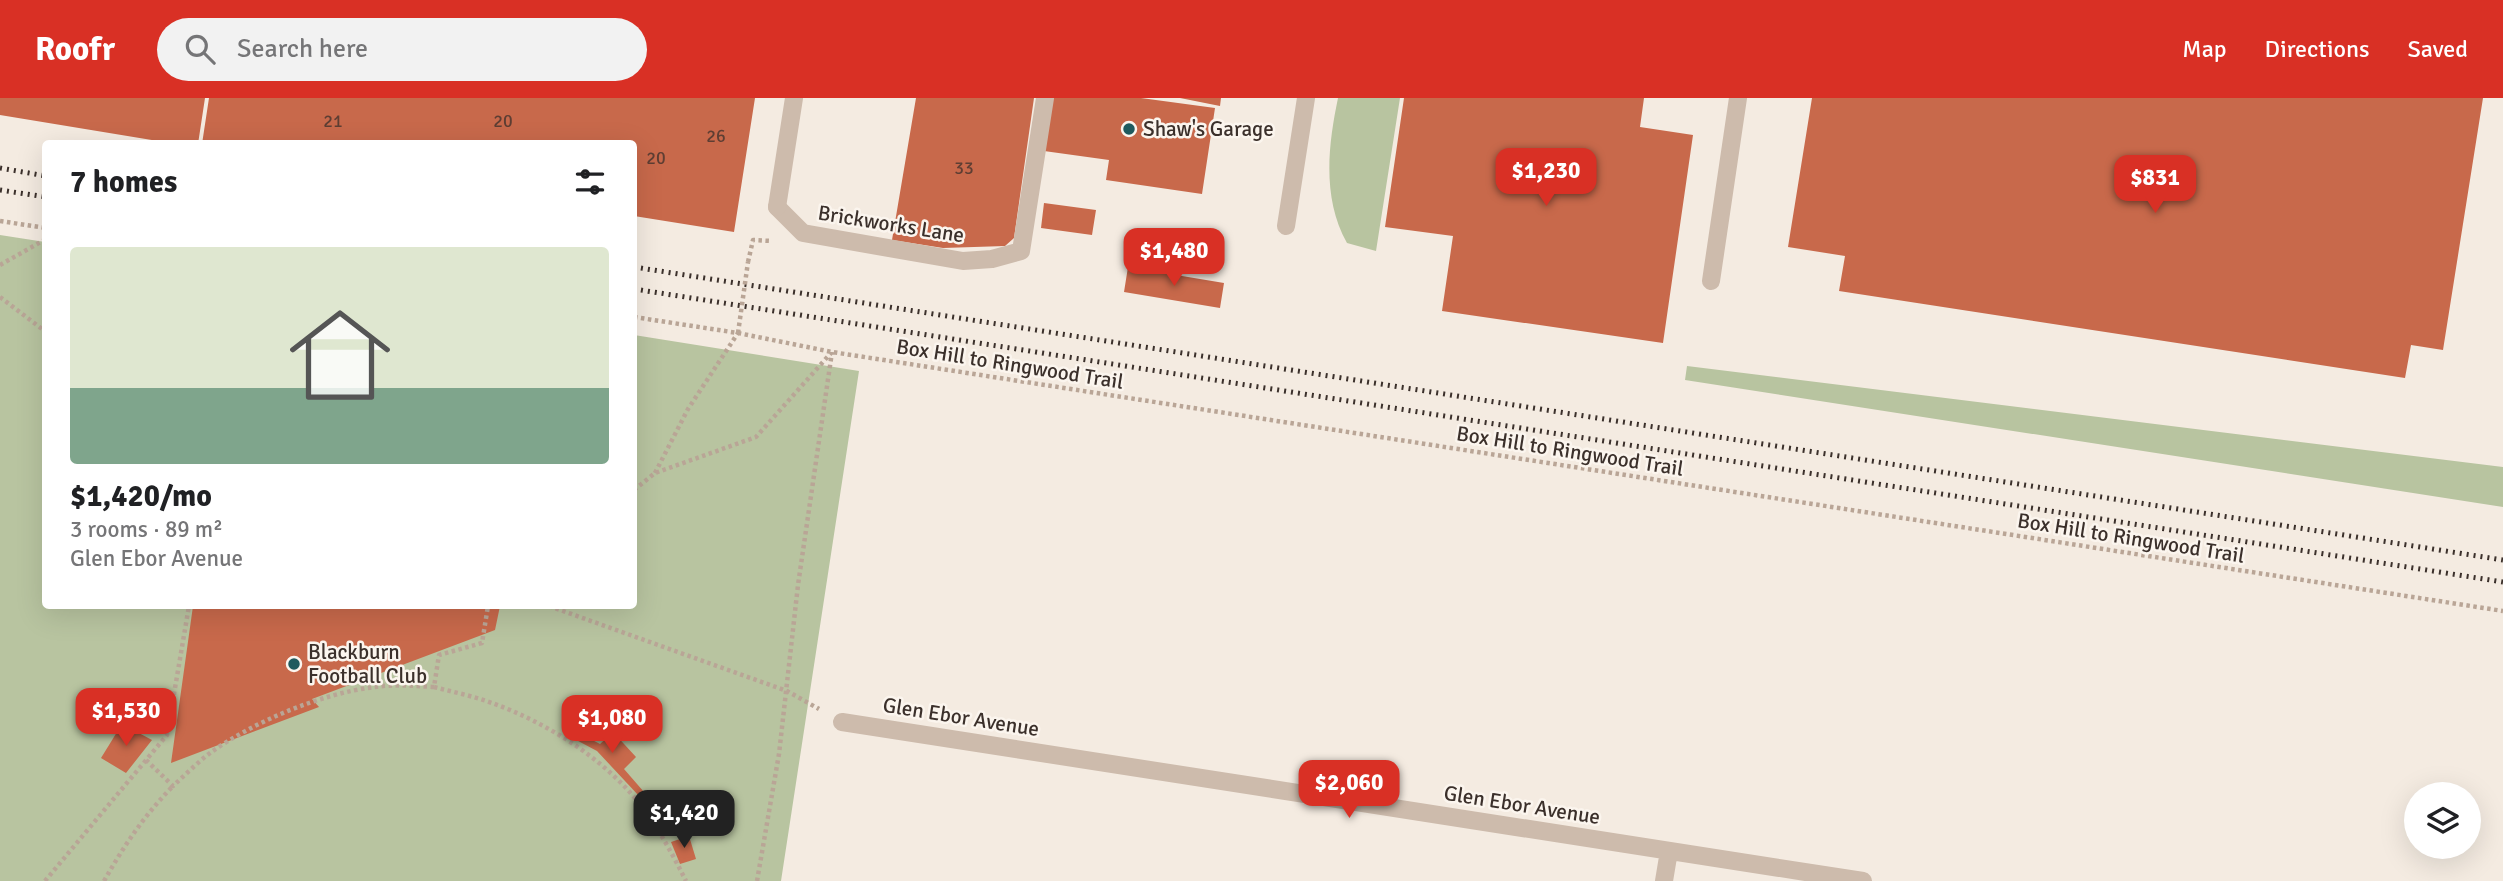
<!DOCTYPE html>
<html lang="en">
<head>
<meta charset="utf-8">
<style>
  :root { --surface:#fff; --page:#f2f2f2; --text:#202124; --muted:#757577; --line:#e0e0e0; --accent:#d93025 }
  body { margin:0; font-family:Signika,sans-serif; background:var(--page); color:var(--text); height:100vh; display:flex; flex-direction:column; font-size:26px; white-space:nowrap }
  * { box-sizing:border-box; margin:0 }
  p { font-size:23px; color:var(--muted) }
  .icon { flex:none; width:38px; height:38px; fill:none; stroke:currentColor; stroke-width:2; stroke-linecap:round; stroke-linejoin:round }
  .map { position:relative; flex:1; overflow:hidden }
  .drawer { position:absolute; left:42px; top:42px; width:595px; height:469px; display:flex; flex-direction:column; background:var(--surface); border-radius:7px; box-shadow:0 7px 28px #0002 }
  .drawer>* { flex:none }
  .fabs { position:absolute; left:2404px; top:684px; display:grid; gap:14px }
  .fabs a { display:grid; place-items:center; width:77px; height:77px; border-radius:50%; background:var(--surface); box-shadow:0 7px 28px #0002; font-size:35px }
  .price { position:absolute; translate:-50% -60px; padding:0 16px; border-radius:14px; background:var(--accent); color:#fff; font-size:23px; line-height:46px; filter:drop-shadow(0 2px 4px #0008) }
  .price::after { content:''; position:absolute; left:50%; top:42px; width:21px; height:16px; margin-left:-10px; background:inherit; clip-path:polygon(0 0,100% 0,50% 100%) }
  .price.selected { background:#222; color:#fff }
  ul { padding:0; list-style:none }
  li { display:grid; align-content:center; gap:14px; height:371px; padding:0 28px }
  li+li { border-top:2px solid var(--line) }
  li span { display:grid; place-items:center; height:217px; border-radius:7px; color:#555 }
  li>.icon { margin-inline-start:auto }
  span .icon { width:126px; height:126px; fill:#fffc; stroke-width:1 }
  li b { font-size:30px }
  h2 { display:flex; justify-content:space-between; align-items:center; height:84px; padding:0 28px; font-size:30px }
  header { display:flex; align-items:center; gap:42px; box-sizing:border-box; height:98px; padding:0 35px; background:var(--accent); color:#fff }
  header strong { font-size:33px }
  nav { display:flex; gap:38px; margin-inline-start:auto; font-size:24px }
  .search { width:490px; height:63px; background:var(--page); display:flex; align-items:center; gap:18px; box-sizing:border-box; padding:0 24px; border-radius:38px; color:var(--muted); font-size:26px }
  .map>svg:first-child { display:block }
</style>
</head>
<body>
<header>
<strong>Roofr</strong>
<div class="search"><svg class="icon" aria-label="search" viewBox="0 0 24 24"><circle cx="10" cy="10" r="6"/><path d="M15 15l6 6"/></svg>Search here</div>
<nav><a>Map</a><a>Directions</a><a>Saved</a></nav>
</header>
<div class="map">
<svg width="2503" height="783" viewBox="0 0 2503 783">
  <rect width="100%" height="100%" fill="#f4ebe1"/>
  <path fill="#b8c4a0" d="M 1338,0 L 1400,0 L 1376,153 L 1347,145 C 1322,100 1328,48 1338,0 Z
    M 0,137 L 45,144 L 46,508 L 634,508 L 634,237 L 859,273 L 781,783 L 0,783 Z
    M 1687,268 L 2503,369 L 2503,409 L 1685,282 Z"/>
  <path fill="#c8694b" d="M 0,0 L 205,0 L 198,46 L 176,46 L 0,17 Z
    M 209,0 L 755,0 L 734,134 L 634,118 L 634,46 L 202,46 Z
    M 916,0 L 1034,0 L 1014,140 L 1005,148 L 943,150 L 892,142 Z
    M 1051,0 L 1141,0 L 1215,10 L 1202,96 L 1106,82 L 1109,62 L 1044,53 Z
    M 1180,0 L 1221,0 L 1220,8 Z
    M 1404,0 L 1644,0 L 1640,29 L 1693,37 L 1663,245 L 1442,213 L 1453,138 L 1385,129 Z
    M 1812,0 L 2483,0 L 2443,252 L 2411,247 L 2405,280 L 1839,193 L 1845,158 L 1788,149 Z
    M 1044,105 L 1096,112 L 1092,137 L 1041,130 Z
    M 1128,169 L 1224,185 L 1220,210 L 1124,194 Z
    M 193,508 L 500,508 L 495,532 L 312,601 L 319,609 L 171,665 Z
    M 122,626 L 152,642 L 126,675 L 101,660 Z
    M 569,630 L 600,646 L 613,634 L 636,659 L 624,671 L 644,694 L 639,698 L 597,653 L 565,636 Z
    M 689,738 L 696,761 L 680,766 L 671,744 Z"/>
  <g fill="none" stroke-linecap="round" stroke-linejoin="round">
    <path stroke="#b9a596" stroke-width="4.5" stroke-dasharray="3.5 3.5" stroke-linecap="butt" d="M 0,123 L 46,130
      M 748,164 L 753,142 L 772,143
      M 0,167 L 46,141
      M 0,199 L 46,234
      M 634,219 L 738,235 L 832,254 L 2503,513
      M 655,375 L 688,311 L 738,235
      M 634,392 L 655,375 L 756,339 L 831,255
      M 549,508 L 787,593 L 819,611
      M 434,589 C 453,594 473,598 492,605 C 548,625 610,664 645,713 C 661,735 674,759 686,783
      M 146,662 L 173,688 C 185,677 197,665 210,655 C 253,624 322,595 375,589 C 394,586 414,588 434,589 L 439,557 L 482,545 L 488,508
      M 45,783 L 167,637 L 189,508
      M 104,783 C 125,746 144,718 173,688
      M 757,783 L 779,656 L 798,487 L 832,254"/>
    <path stroke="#cdbbac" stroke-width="18" d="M 777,109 L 803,135 L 963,163 L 992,161 L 1021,153 L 1045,0
      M 1711,183 L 1738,0"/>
    <path stroke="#cdbbac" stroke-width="18" d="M 777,109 L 794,0
      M 1286,128 L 1306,0
      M 842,624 L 1863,783
      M 1664,783 L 1669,753"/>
    <path stroke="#3b302b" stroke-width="5" stroke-dasharray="2 5" stroke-linecap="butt" d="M 0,70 L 46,78
      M 0,92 L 46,99
      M 634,169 L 2503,462
      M 634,191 L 2503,484"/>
    <path stroke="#b9a596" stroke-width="4.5" stroke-dasharray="3.5 3.5" stroke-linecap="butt" d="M 738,235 L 748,164"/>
  </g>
  <g fill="#1f5a5e" stroke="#fbf5ee" stroke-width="2.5">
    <circle cx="1129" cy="31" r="7"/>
    <circle cx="294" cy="566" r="7"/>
  </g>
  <g text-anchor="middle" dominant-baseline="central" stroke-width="5" stroke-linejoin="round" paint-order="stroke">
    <g font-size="18" fill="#5e3e33">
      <text x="333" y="23">21</text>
      <text x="503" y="23">20</text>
      <text x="716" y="38">26</text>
      <text x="656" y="60">20</text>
      <text x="964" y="70">33</text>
    </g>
    <g font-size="21" fill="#3b302b" stroke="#fbf5ee" text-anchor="start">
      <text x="1143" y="31">Shaw's Garage</text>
      <text x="308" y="554">Blackburn<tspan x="308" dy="24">Football Club</tspan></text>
    </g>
    <g font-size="21" fill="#3b302b" stroke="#fbf5ee">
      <text transform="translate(891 126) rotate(9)">Brickworks Lane</text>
      <text transform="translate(1010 266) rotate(9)">Box Hill to Ringwood Trail</text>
      <text transform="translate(1570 353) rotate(9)">Box Hill to Ringwood Trail</text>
      <text transform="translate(2131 440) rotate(9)">Box Hill to Ringwood Trail</text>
      <text transform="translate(961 619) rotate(9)">Glen Ebor Avenue</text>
      <text transform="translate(1522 707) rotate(9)">Glen Ebor Avenue</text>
    </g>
  </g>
</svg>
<div class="fabs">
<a><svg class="icon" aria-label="layers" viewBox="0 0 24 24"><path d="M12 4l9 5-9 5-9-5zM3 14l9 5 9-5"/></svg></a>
</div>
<b class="price" style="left:1546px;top:110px">$1,230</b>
<b class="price" style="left:2155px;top:117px">$831</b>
<b class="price" style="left:1174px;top:190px">$1,480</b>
<b class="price" style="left:126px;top:650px">$1,530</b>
<b class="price" style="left:612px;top:657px">$1,080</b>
<b class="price" style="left:1349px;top:722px">$2,060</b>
<b class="price selected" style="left:684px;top:752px">$1,420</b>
<section class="drawer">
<h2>7 homes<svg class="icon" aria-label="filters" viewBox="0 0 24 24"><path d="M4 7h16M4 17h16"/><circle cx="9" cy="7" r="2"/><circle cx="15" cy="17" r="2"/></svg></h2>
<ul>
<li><span style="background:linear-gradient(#dfe7d0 65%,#7fa58c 0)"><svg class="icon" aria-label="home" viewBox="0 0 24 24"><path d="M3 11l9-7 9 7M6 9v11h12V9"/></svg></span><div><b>$1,420/mo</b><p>3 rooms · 89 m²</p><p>Glen Ebor Avenue</p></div></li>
</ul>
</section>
</div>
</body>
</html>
